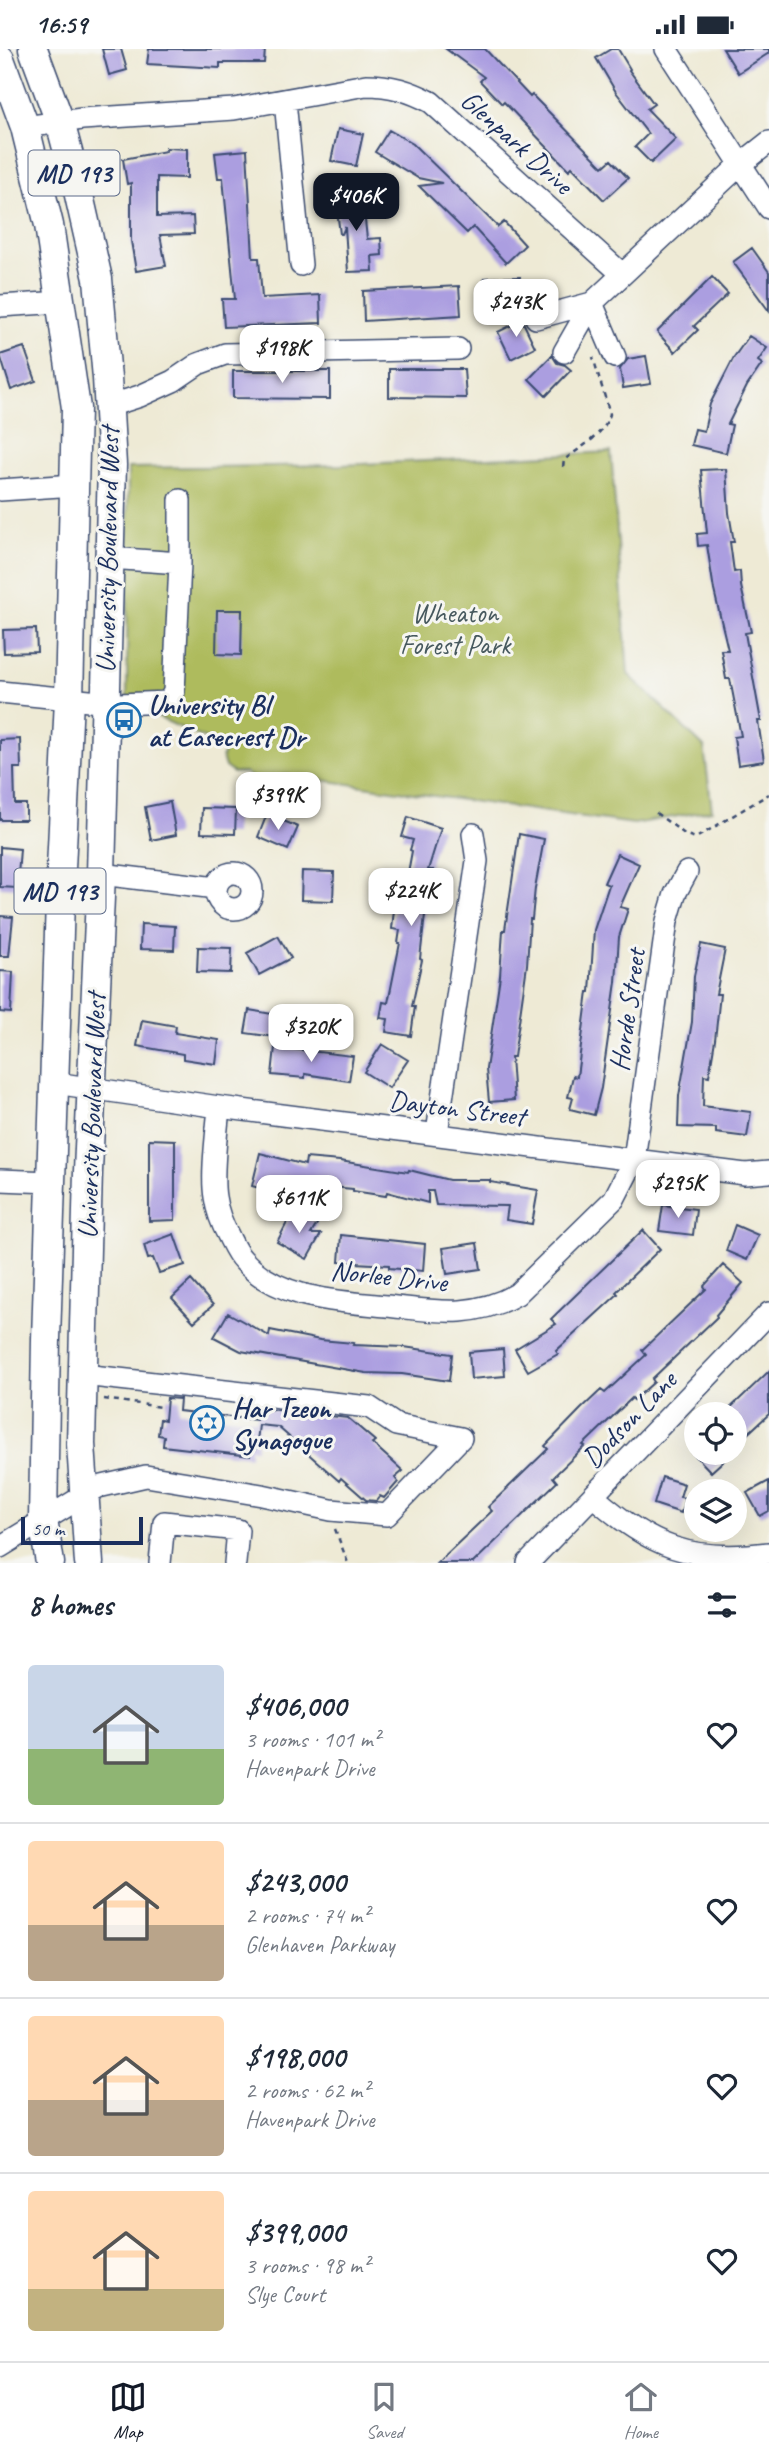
<!DOCTYPE html>
<html lang="en">
<head>
<meta charset="utf-8">
<style>
  :root { --surface:#fff; --page:#f2f2f3; --text:#1f2937; --muted:#747a83; --line:#e0e1e3; --accent:#111827 }
  body { margin:0; font-family:Caveat,sans-serif; background:var(--page); color:var(--text); height:100vh; display:flex; flex-direction:column; font-size:26px; white-space:nowrap }
  * { box-sizing:border-box; margin:0 }
  p { font-size:23px; color:var(--muted) }
  .icon { flex:none; width:38px; height:38px; fill:none; stroke:currentColor; stroke-width:2; stroke-linecap:round; stroke-linejoin:round }
  .map { position:relative; height:1514px; overflow:hidden }
  .side { display:flex; flex-direction:column; background:var(--surface); flex:1 }
  .side>* { flex:none }
  .fabs { position:absolute; left:684px; top:1353px; display:grid; gap:14px }
  .fabs a { display:grid; place-items:center; width:63px; height:63px; border-radius:50%; background:var(--surface); box-shadow:0 7px 28px #0002; font-size:35px }
  .scale { position:absolute; left:21px; bottom:18px; width:122px; box-sizing:border-box; padding-left:7px; border:4px solid #1b2f5e; border-top:0; font-size:19px; line-height:24px; white-space:nowrap; color:#1b2f5e; -webkit-text-stroke:5px #f6f6f2; paint-order:stroke }
  .price { position:absolute; translate:-50% -60px; padding:0 16px; border-radius:14px; background:#fff; color:#222; font-size:23px; line-height:46px; filter:drop-shadow(0 2px 4px #0008) }
  .price::after { content:''; position:absolute; left:50%; top:42px; width:21px; height:16px; margin-left:-10px; background:inherit; clip-path:polygon(0 0,100% 0,50% 100%) }
  .price.active { background:var(--accent); color:#fff }
  ul { padding:0; list-style:none }
  li { display:flex; align-items:center; gap:21px; height:175px; padding:0 28px }
  li+li { border-top:2px solid var(--line) }
  li span { display:grid; place-items:center; flex:none; width:196px; height:140px; border-radius:7px; color:#555 }
  li>.icon { margin-inline-start:auto }
  span .icon { width:84px; height:84px; fill:#fffc; stroke-width:1 }
  li b { font-size:30px }
  h2 { display:flex; justify-content:space-between; align-items:center; height:84px; padding:0 28px; font-size:30px }
  .status { display:flex; justify-content:space-between; align-items:center; height:49px; padding:0 35px; background:var(--surface); direction:ltr }
  .status svg { height:19px; fill:currentColor }
  .dock { display:flex; justify-content:space-around; align-items:center; height:98px; border-top:2px solid var(--line); background:var(--surface); font-size:19px; color:var(--muted) }
  .dock a { display:grid; justify-items:center; gap:4px }
  .dock .active { color:var(--accent) }
  .map>svg:first-child { display:block }
</style>
</head>
<body>
<div class="status"><b>16:59</b><svg viewBox="0 0 49 12"><path d="M0 12V9h3v3zM5 12V6h3v6zM10 12V3h3v9zM15 12V0h3v12zM26 1h20v11H26zM47 4h2v5h-2z"/></svg></div>
<div class="map">
<svg width="769" height="1514" viewBox="0 0 769 1514">
  <rect width="100%" height="100%" fill="#f6f6f2"/>
  <filter id="ink" filterUnits="userSpaceOnUse"><feTurbulence type="fractalNoise" baseFrequency=".0143" numOctaves="2"/><feDisplacementMap in="SourceGraphic" scale="14" xChannelSelector="R" yChannelSelector="G"/><feConvolveMatrix kernelMatrix="1 2 1 2 8 2 1 2 1" color-interpolation-filters="sRGB"/></filter>
  <filter id="wash" filterUnits="userSpaceOnUse"><feTurbulence type="fractalNoise" baseFrequency=".00686" numOctaves="4" result="noise"/><feDisplacementMap in="SourceGraphic" scale="28" xChannelSelector="R" yChannelSelector="G"/><feGaussianBlur stdDeviation="1.57" result="paint"/><feColorMatrix in="noise" values="0 0 0 0 0 0 0 0 0 0 0 0 0 0 0 0 0 1.4 0 .05"/><feComposite in="paint" operator="in"/></filter>
  <g filter="url(#wash)">
    <rect width="100%" height="100%" fill="#eeead5"/>
    <path fill="#aebb5d" stroke="#64755e" stroke-width="2" d="M 611,403 L 628,625 L 704,698 L 712,761 L 634,775 L 285,726 L 274,735 L 263,737 L 246,724 L 233,724 L 225,718 L 222,708 L 225,699 L 127,654 L 128,419 L 341,416 Z"/>
    <g id="blocks">
      <path fill="#ab9ee0" d="M 102,0 L 121,0 L 127,21 L 109,26 Z
        M 149,0 L 265,0 L 264,14 L 220,14 L 220,19 L 147,15 Z
        M 446,0 L 485,0 L 530,48 L 532,46 L 603,118 L 611,111 L 628,129 L 604,151 L 572,118 L 569,121 L 504,53 L 502,55 L 480,32 L 484,28 Z
        M 611,0 L 618,0 L 630,20 L 629,21 L 654,55 L 647,60 L 676,90 L 651,114 L 635,98 L 648,85 L 616,43 L 596,9 Z
        M 723,0 L 769,0 L 769,4 L 738,24 Z
        M 338,80 L 363,85 L 356,117 L 331,112 Z
        M 389,81 L 413,95 L 498,178 L 504,173 L 525,196 L 506,214 L 473,178 L 467,184 L 419,137 L 442,134 L 418,129 L 375,103 Z
        M 166,99 L 187,100 L 187,129 L 157,128 L 157,168 L 193,167 L 194,185 L 160,186 L 166,217 L 136,222 L 131,192 L 131,134 L 127,135 L 123,110 L 166,102 Z
        M 247,101 L 253,209 L 259,209 L 262,249 L 320,246 L 321,274 L 224,278 L 222,250 L 235,250 L 223,129 L 218,129 L 215,104 Z
        M 362,143 L 367,190 L 381,189 L 382,206 L 372,207 L 373,222 L 348,223 L 345,178 L 342,185 L 340,185 L 335,146 Z
        M 752,199 L 769,223 L 769,262 L 733,213 Z
        M 520,228 L 521,259 L 485,259 L 484,229 Z
        M 712,228 L 728,245 L 694,277 L 698,281 L 675,303 L 657,283 Z
        M 459,237 L 461,266 L 364,272 L 363,242 Z
        M 522,271 L 535,298 L 511,310 L 498,283 Z
        M 749,287 L 767,299 L 758,312 L 762,315 L 747,337 L 728,375 L 732,376 L 726,404 L 691,396 L 695,380 L 704,382 L 710,355 L 734,308 Z
        M 24,298 L 36,332 L 11,341 L 0,306 Z
        M 552,306 L 557,314 L 565,316 L 571,321 L 546,347 L 529,330 Z
        M 646,307 L 651,335 L 623,339 L 620,320 L 628,310 Z
        M 389,320 L 464,320 L 466,349 L 389,348 Z
        M 233,322 L 330,322 L 330,350 L 233,349 Z
        M 726,420 L 729,464 L 734,493 L 730,493 L 734,523 L 740,522 L 741,537 L 751,583 L 745,584 L 761,672 L 758,672 L 764,712 L 738,716 L 734,688 L 741,687 L 730,630 L 726,630 L 721,601 L 728,601 L 714,541 L 707,496 L 698,497 L 697,485 L 707,484 L 701,421 Z
        M 217,561 L 242,561 L 241,606 L 216,605 Z
        M 36,580 L 37,603 L 4,604 L 3,581 Z
        M 20,690 L 21,719 L 14,719 L 15,755 L 26,755 L 26,771 L 0,771 L 0,691 Z
        M 170,753 L 176,786 L 151,791 L 145,758 Z
        M 202,759 L 236,760 L 235,785 L 201,784 Z
        M 267,765 L 298,778 L 288,801 L 258,788 Z
        M 408,768 L 441,779 L 428,821 L 433,821 L 425,866 L 420,910 L 422,911 L 412,957 L 415,957 L 411,987 L 386,983 L 388,970 L 380,969 L 383,953 L 388,954 L 400,894 L 398,894 L 400,881 L 392,880 L 394,861 L 401,862 L 412,802 L 410,801 L 413,791 L 402,788 Z
        M 519,785 L 544,790 L 535,839 L 532,870 L 530,870 L 527,916 L 514,1008 L 511,1008 L 514,1051 L 489,1053 L 486,1020 L 500,927 L 503,881 L 505,881 Z
        M 0,798 L 20,800 L 17,839 L 0,838 Z
        M 617,805 L 639,815 L 620,858 L 628,860 L 619,888 L 616,933 L 601,1039 L 594,1066 L 570,1060 L 573,1049 L 568,1048 L 573,1027 L 577,1028 L 588,943 L 590,943 L 594,881 L 609,836 L 604,834 Z
        M 302,822 L 334,823 L 333,852 L 301,851 Z
        M 0,867 L 13,868 L 9,907 L 0,907 Z
        M 141,875 L 175,877 L 174,901 L 140,900 Z
        M 278,887 L 291,909 L 259,926 L 247,904 Z
        M 701,895 L 725,900 L 716,945 L 720,945 L 715,991 L 709,1027 L 704,1026 L 703,1057 L 751,1063 L 747,1088 L 716,1084 L 716,1079 L 678,1078 L 679,1047 L 692,973 L 694,927 Z
        M 198,898 L 232,899 L 231,924 L 197,923 Z
        M 0,922 L 13,923 L 11,964 L 0,963 Z
        M 249,961 L 278,966 L 275,988 L 245,984 Z
        M 142,971 L 176,977 L 175,984 L 219,991 L 216,1015 L 183,1010 L 183,1005 L 137,997 Z
        M 382,995 L 408,1011 L 389,1039 L 364,1023 Z
        M 275,998 L 353,1007 L 349,1032 L 305,1025 L 305,1029 L 272,1026 Z
        M 149,1090 L 175,1091 L 175,1171 L 149,1172 Z
        M 260,1104 L 305,1116 L 306,1109 L 340,1112 L 408,1123 L 409,1121 L 449,1131 L 490,1131 L 490,1133 L 538,1141 L 532,1175 L 506,1171 L 508,1157 L 436,1156 L 433,1142 L 428,1142 L 428,1154 L 387,1143 L 386,1147 L 353,1142 L 353,1140 L 288,1134 L 285,1146 L 252,1137 Z
        M 663,1156 L 696,1160 L 693,1186 L 659,1182 Z
        M 293,1162 L 317,1175 L 311,1185 L 321,1185 L 307,1210 L 277,1193 Z
        M 735,1176 L 758,1186 L 747,1211 L 726,1202 Z
        M 643,1181 L 660,1200 L 627,1232 L 616,1243 L 618,1245 L 556,1302 L 558,1305 L 528,1322 L 515,1300 L 556,1275 L 551,1270 Z
        M 174,1185 L 185,1216 L 159,1224 L 153,1209 L 148,1210 L 144,1196 Z
        M 341,1186 L 425,1195 L 423,1222 L 389,1219 L 389,1216 L 339,1213 Z
        M 477,1194 L 481,1220 L 447,1225 L 443,1199 Z
        M 723,1216 L 743,1234 L 716,1266 L 717,1268 L 652,1330 L 654,1333 L 634,1351 L 632,1349 L 583,1396 L 585,1397 L 553,1428 L 557,1433 L 473,1514 L 437,1514 L 492,1462 L 488,1458 L 548,1400 L 545,1397 L 581,1360 L 601,1341 L 605,1344 L 646,1306 L 642,1301 L 706,1240 L 704,1237 Z
        M 191,1231 L 213,1256 L 194,1273 L 172,1249 Z
        M 228,1264 L 269,1287 L 270,1281 L 320,1291 L 354,1294 L 353,1296 L 404,1298 L 452,1305 L 449,1332 L 402,1325 L 366,1324 L 241,1302 L 214,1288 Z
        M 503,1300 L 505,1327 L 471,1330 L 469,1303 Z
        M 769,1322 L 769,1365 L 743,1389 L 735,1381 L 735,1365 L 724,1365 Z
        M 167,1349 L 180,1350 L 179,1362 L 256,1371 L 259,1359 L 348,1369 L 375,1392 L 372,1394 L 403,1422 L 395,1429 L 398,1433 L 384,1449 L 380,1447 L 376,1452 L 366,1451 L 341,1429 L 339,1432 L 278,1378 L 259,1376 L 256,1400 L 250,1399 L 250,1407 L 163,1397 L 164,1387 L 158,1386 L 160,1370 L 165,1371 Z
        M 693,1404 L 732,1404 L 711,1423 Z
        M 662,1428 L 684,1435 L 680,1448 L 685,1449 L 681,1464 L 654,1455 Z
        M 769,1432 L 769,1462 L 760,1467 L 747,1444 Z"/>
    </g>
  </g>
  <g filter="url(#ink)">
    <use href="#blocks" fill-opacity="0" stroke="#3b4b70" stroke-width="2"/>
    <g fill="none" stroke-linecap="round" stroke-linejoin="round">
      <g stroke="#3b4b70" stroke-width="24">
        <path id="minor" d="M 666,0 L 769,159
          M 285,52 L 301,216
          M 25,78 L 82,70 L 234,60 L 366,36 C 391,36 410,42 431,53 L 622,225
          M 592,254 L 615,308
          M 0,257 L 62,253
          M 536,269 L 592,254
          M 564,303 L 592,254 L 741,115 L 769,93
          M 109,357 L 140,347 L 173,332 L 198,315 L 225,305 L 458,300
          M 0,441 L 75,436
          M 180,514 L 180,451
          M 0,643 L 119,655 L 168,653 L 174,643 L 180,514 L 109,509
          M216 842a18 18 0 1 1 36 0a18 18 0 1 1-36 0Z
          M 101,825 L 216,839
          M 55,1034 L 219,1058 L 745,1125 L 769,1123
          M 219,1058 C 217,1083 211,1125 215,1148 C 217,1163 222,1175 229,1188 C 233,1196 237,1205 243,1211 C 278,1251 338,1252 387,1257 C 435,1262 473,1270 517,1245 L 614,1150 L 634,1111 L 667,872 L 675,845 L 687,823
          M 437,1084 L 477,812 L 473,785
          M 0,1131 L 51,1133
          M 594,1448 C 652,1498 689,1514 769,1504
          M 0,1498 L 98,1438 L 146,1427 L 262,1446 L 331,1461 L 387,1466 L 461,1389 L 396,1376 L 369,1358 L 83,1326
          M 160,1514 L 164,1473 L 238,1481 L 235,1514
          M 528,1514 L 769,1264"/>
      </g>
      <g stroke="#3b4b70" stroke-width="31">
        <path id="major" d="M 33,0 L 60,73 L 76,133 L 98,230 L 107,329 L 112,416 L 101,825 L 88,1122 L 81,1395 L 89,1514
          M 0,10 L 25,78 L 49,176 L 76,359 L 69,650 L 61,820 L 46,1290 L 43,1471 L 50,1514"/>
      </g>
      <path stroke="#3b4b70" stroke-width="2.5" stroke-dasharray="5 5" stroke-linecap="butt" d="M 563,418 L 564,411 C 582,397 603,387 610,365 L 593,308
        M 656,764 L 686,786 L 696,789 L 769,745
        M 104,1350 L 161,1358
        M 335,1480 L 348,1514"/>
      <use href="#minor" stroke="#fff" stroke-width="21"/>
      <use href="#major" stroke="#fff" stroke-width="28"/>
    </g>
  </g>
  <defs>
    <g id="bus-ring" transform="scale(1.75)"><circle r="9.5" fill="#f6f6f2" stroke="#1f6fb2" stroke-width="1.5"/><path d="M-5-6H5V4H4V6H2V4H-2V6H-4V4H-5ZM-3.5-4V0h7V-4ZM-3.5 1.2v1.5H-2V1.2ZM2 1.2v1.5H3.5V1.2Z" fill="#1f6fb2"/></g>
    <g id="synagogue-ring" transform="scale(1.75)"><circle r="9.5" fill="#f6f6f2" stroke="#1f6fb2" stroke-width="1.5"/><path d="M0-6.5L5.6 3.2H-5.6ZM0 6.5L5.6-3.2H-5.6Z" fill="#1f6fb2"/></g>
  </defs>
  <g fill-rule="evenodd">
    <use href="#bus-ring" x="124" y="671"/>
    <use href="#synagogue-ring" x="207" y="1374"/>
  </g>
  <g text-anchor="middle" dominant-baseline="central" stroke-width="6" stroke-linejoin="round" paint-order="stroke">
    <g fill="#f6f6f2" stroke="#5d6b8a" stroke-width="2">
      <rect x="28.5" y="101.5" width="91" height="45" rx="5"/>
      <rect x="14.5" y="819.5" width="91" height="45" rx="5"/>
    </g>
    <g font-size="26" font-weight="bold" fill="#1b2f5e">
      <text x="74" y="124">MD 193</text>
      <text x="60" y="842">MD 193</text>
    </g>
    <g font-size="28" fill="#1b2f5e" stroke="#f6f6f2">
      <text transform="translate(517 93) rotate(42)">Glenpark Drive</text>
      <text transform="translate(107 501) rotate(-89)">University Boulevard West</text>
      <text transform="translate(627 961) rotate(-82)">Horde Street</text>
      <text transform="translate(457 1059) rotate(7)">Dayton Street</text>
      <text transform="translate(91 1067) rotate(-88)">University Boulevard West</text>
      <text transform="translate(389 1227) rotate(6)">Norlee Drive</text>
      <text transform="translate(629 1370) rotate(-46)">Dodson Lane</text>
    </g>
    <g font-size="28" fill="#47595e" stroke="#f6f6f2">
      <text x="455" y="563">Wheaton<tspan x="455" dy="32">Forest Park</tspan></text>
    </g>
    <g font-size="28" font-weight="bold" fill="#1b2f5e" stroke="#f6f6f2" text-anchor="start">
      <text x="148" y="655">University Bl<tspan x="148" dy="32">at Easecrest Dr</tspan></text>
      <text x="232" y="1358">Har Tzeon<tspan x="232" dy="32">Synagogue</tspan></text>
    </g>
  </g>
</svg>
<div class="fabs">
<a><svg class="icon" aria-label="locate" viewBox="0 0 24 24"><circle cx="12" cy="12" r="6"/><path d="M12 2v4M12 18v4M2 12h4M18 12h4"/></svg></a>
<a><svg class="icon" aria-label="layers" viewBox="0 0 24 24"><path d="M12 4l9 5-9 5-9-5zM3 14l9 5 9-5"/></svg></a>
</div>
<div class="scale">50 m</div>
<b class="price active" style="left:356px;top:184px">$406K</b>
<b class="price" style="left:516px;top:290px">$243K</b>
<b class="price" style="left:282px;top:336px">$198K</b>
<b class="price" style="left:278px;top:783px">$399K</b>
<b class="price" style="left:411px;top:879px">$224K</b>
<b class="price" style="left:311px;top:1015px">$320K</b>
<b class="price" style="left:678px;top:1171px">$295K</b>
<b class="price" style="left:299px;top:1186px">$611K</b>
</div>
<section class="side">
<h2>8 homes<svg class="icon" aria-label="filters" viewBox="0 0 24 24"><path d="M4 7h16M4 17h16"/><circle cx="9" cy="7" r="2"/><circle cx="15" cy="17" r="2"/></svg></h2>
<ul>
<li><span style="background:linear-gradient(#c9d6e8 60%,#8fb573 0)"><svg class="icon" aria-label="home" viewBox="0 0 24 24"><path d="M3 11l9-7 9 7M6 9v11h12V9"/></svg></span><div><b>$406,000</b><p>3 rooms · 101 m²</p><p>Havenpark Drive</p></div><svg class="icon" aria-label="heart" viewBox="0 0 24 24"><path d="M12 20l-8-8c-3-5 5-10 8-4 3-6 11-1 8 4z"/></svg></li>
<li><span style="background:linear-gradient(#ffd9b3 60%,#b9a48a 0)"><svg class="icon" aria-label="home" viewBox="0 0 24 24"><path d="M3 11l9-7 9 7M6 9v11h12V9"/></svg></span><div><b>$243,000</b><p>2 rooms · 74 m²</p><p>Glenhaven Parkway</p></div><svg class="icon" aria-label="heart" viewBox="0 0 24 24"><path d="M12 20l-8-8c-3-5 5-10 8-4 3-6 11-1 8 4z"/></svg></li>
<li><span style="background:linear-gradient(#ffd9b3 60%,#b9a48a 0)"><svg class="icon" aria-label="home" viewBox="0 0 24 24"><path d="M3 11l9-7 9 7M6 9v11h12V9"/></svg></span><div><b>$198,000</b><p>2 rooms · 62 m²</p><p>Havenpark Drive</p></div><svg class="icon" aria-label="heart" viewBox="0 0 24 24"><path d="M12 20l-8-8c-3-5 5-10 8-4 3-6 11-1 8 4z"/></svg></li>
<li><span style="background:linear-gradient(#ffd9b3 70%,#c2b280 0)"><svg class="icon" aria-label="home" viewBox="0 0 24 24"><path d="M3 11l9-7 9 7M6 9v11h12V9"/></svg></span><div><b>$399,000</b><p>3 rooms · 98 m²</p><p>Slye Court</p></div><svg class="icon" aria-label="heart" viewBox="0 0 24 24"><path d="M12 20l-8-8c-3-5 5-10 8-4 3-6 11-1 8 4z"/></svg></li>
</ul>
</section>
<nav class="dock">
<a class="active"><svg class="icon" aria-label="map" viewBox="0 0 24 24"><path d="M3 6l6-2 6 2 6-2v14l-6 2-6-2-6 2zM9 4v14M15 6v14"/></svg>Map</a>
<a><svg class="icon" aria-label="saved" viewBox="0 0 24 24"><path d="M7 4h10v16l-5-4-5 4z"/></svg>Saved</a>
<a><svg class="icon" aria-label="home" viewBox="0 0 24 24"><path d="M3 11l9-7 9 7M6 9v11h12V9"/></svg>Home</a>
</nav>
</body>
</html>
